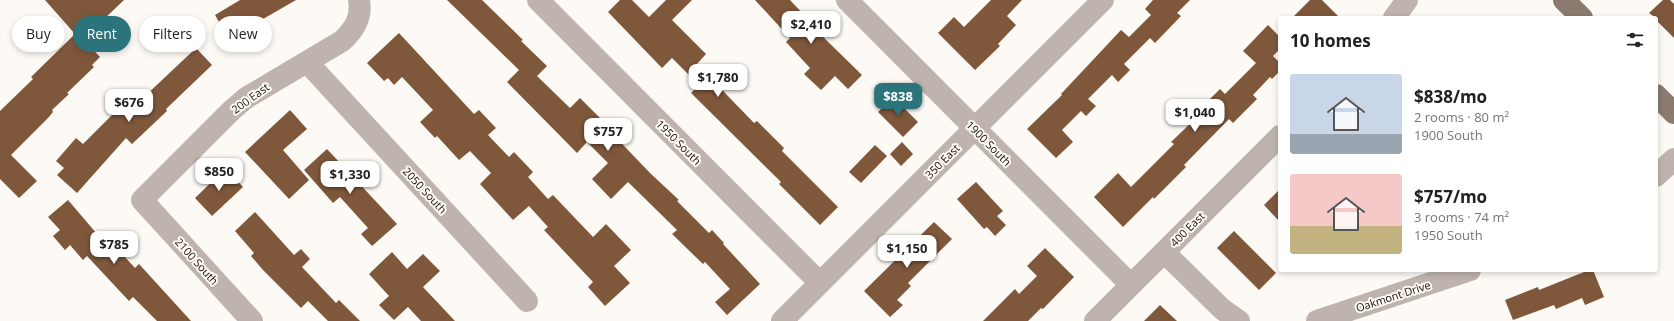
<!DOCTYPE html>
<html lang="en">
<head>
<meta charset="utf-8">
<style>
  :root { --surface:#fff; --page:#f2f2f2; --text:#202124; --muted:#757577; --accent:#2b747c }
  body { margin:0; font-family:"Open Sans",sans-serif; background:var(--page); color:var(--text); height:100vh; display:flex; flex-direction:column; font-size:15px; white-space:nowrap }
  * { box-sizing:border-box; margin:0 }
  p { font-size:13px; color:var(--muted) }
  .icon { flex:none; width:22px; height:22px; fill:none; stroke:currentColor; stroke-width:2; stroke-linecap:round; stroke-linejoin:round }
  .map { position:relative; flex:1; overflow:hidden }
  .drawer { position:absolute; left:1278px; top:16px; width:380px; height:256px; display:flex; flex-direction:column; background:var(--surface); border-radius:4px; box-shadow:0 2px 6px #0003 }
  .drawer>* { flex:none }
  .top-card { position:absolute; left:12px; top:16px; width:380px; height:36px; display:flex; gap:8px }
  .price { position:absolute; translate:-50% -34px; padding:0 9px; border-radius:8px; background:#fff; color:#222; font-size:13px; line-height:26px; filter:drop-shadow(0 1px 2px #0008) }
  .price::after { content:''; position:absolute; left:50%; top:24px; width:12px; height:9px; margin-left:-6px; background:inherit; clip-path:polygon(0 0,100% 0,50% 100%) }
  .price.current { background:var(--accent); color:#fff }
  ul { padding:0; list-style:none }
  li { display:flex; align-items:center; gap:12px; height:100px; padding:0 12px }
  li span { display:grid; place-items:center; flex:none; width:112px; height:80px; border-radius:4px; color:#555 }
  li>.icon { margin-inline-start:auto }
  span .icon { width:48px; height:48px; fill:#fffc; stroke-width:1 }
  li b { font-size:17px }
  h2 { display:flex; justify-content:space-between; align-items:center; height:48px; padding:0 12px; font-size:17px }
  .pill { padding:0 14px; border-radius:18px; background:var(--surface); box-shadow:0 2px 6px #0003; font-size:14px; line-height:36px }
  .pill.current { background:var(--accent); color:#fff }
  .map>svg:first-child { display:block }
</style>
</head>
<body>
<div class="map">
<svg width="1674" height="321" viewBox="0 0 1674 321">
  <rect width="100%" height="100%" fill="#fdf9f5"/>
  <path fill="#7f573b" d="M 45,0 L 124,0 L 83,39 L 100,57 L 92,65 L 94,67 L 67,93 L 69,94 L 52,110 L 53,112 L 48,118 L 11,155 L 37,181 L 19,198 L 0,179 L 0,111 L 33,79 L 31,77 L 75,34 Z
    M 240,0 L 296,0 L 244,30 L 248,37 L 233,46 L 215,15 Z
    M 447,0 L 482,0 L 523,40 L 521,41 L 547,66 L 537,76 L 570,108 L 580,98 L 606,124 L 604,125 L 650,173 L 679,200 L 677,201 L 709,233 L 712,230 L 724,243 L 723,244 L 760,284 L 727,315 L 715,302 L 730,289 L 705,262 L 703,264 L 672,234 L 677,230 L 628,182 L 611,199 L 592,179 L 608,163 L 587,142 L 577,153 L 507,82 L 519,70 Z
    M 620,0 L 632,0 L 649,17 L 666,0 L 692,0 L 672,20 L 706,54 L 697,64 L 754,123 L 757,121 L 784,148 L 782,151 L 838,207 L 820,225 L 779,184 L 781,182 L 691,93 L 699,85 L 672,58 L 662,68 L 608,12 Z
    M 755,0 L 790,0 L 819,31 L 818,32 L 862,75 L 848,89 L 835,76 L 821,90 L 804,74 L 810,68 L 786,42 L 790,38 Z
    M 991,0 L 1022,0 L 1007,16 L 1016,25 L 998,44 L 1000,46 L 975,70 L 938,33 L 954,17 L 964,27 Z
    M 1153,0 L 1190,0 L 1177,13 L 1181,16 L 1155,43 L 1150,38 L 1124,64 L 1130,70 L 1118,82 L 1112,75 L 1088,99 L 1096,106 L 1086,116 L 1081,111 L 1062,130 L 1073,142 L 1056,158 L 1027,129 L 1062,95 L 1061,94 L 1121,30 L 1129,37 L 1151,15 L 1145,9 Z
    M 1310,0 L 1322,0 L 1340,18 L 1292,18 Z
    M 1663,0 L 1670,0 L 1674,4 L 1674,38 L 1656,20 L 1656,18 L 1649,13 Z
    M 1268,25 L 1280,37 L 1280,49 L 1273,56 L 1280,63 L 1280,71 L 1272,79 L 1270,77 L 1253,95 L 1257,99 L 1233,123 L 1229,119 L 1184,165 L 1186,167 L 1154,199 L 1153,197 L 1123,227 L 1094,197 L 1118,173 L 1131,187 L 1174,144 L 1171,142 L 1193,121 L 1187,115 L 1196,106 L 1200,109 L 1220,89 L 1225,94 L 1256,63 L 1243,51 Z
    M 399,33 L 474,114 L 479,110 L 496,128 L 488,135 L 509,157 L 514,152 L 533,172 L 528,177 L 548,199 L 553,195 L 593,237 L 606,224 L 631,250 L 614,266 L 630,283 L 605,306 L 588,287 L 593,282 L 544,230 L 548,227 L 529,206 L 513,220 L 480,184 L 491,173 L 470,151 L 459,160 L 437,136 L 435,138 L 420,122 L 433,110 L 402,77 L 394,85 L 388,78 L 384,81 L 367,63 Z
    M 196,48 L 212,65 L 166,109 L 167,111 L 132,144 L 126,138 L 77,193 L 57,175 L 64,168 L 56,161 L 76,138 L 83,144 L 120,107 L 126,114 Z
    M 893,97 L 918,122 L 903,137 L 878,112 Z
    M 290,110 L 307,129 L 283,150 L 309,180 L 289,199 L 245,152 Z
    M 902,142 L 913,154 L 901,166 L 890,154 Z
    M 875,145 L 887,156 L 861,183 L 849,172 Z
    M 327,149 L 397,224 L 372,246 L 361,234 L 368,228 L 340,197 L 333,203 L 304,170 Z
    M 226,168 L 243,187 L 212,216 L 195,198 Z
    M 976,182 L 1003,211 L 997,216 L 1006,225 L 995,236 L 987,227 L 984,229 L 957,199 Z
    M 1280,189 L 1280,222 L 1264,205 Z
    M 68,200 L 109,248 L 113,244 L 135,268 L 139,264 L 191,321 L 157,321 L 133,297 L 129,301 L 87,256 L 83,260 L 70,245 L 65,250 L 53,236 L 60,230 L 48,217 Z
    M 255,212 L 294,255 L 301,249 L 310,259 L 302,267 L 336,303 L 339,300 L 360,321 L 328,321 L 308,301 L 301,308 L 263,270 L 251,256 L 254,253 L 235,231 Z
    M 934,222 L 952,239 L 908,283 L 911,286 L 897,300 L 903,305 L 890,317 L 864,291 Z
    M 1234,231 L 1276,273 L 1259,290 L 1217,248 Z
    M 1045,248 L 1074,277 L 1043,309 L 1041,308 L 1028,321 L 983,321 L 1015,289 L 1019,294 L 1037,276 L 1027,266 Z
    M 392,252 L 407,269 L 423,254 L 440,271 L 423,287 L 455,321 L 421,321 L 408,307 L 394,320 L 379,305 L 389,296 L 369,274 Z
    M 1589,270 L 1593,270 L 1604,297 L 1585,305 L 1582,298 L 1556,309 L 1554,305 L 1513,320 L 1505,300 L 1538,287 L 1539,290 Z
    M 1160,305 L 1177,321 L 1144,321 Z"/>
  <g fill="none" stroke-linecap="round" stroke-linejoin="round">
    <path stroke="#bfb4ad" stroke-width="22" d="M 538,0 L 820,283
      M 847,0 L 1131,285
      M 1394,18 L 1407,0
      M 307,62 L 527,301
      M 1656,176 L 1674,159
      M 1164,252 L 1222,309 L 1239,321
      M 252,321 L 142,200 L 232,110 L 246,98 L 342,41 C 355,29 362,17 359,0
      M 782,321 L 1103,0
      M 1095,321 L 1280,136
      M 1317,321 L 1470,270"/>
    <path stroke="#8c7a6e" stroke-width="22" d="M 1564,0 L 1582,18
      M 1656,95 L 1674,113"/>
  </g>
  <g text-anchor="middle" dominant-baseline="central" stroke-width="4" stroke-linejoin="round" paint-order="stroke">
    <g font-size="11" fill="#17100a" stroke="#fdf9f5">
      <text transform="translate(250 98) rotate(-36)">200 East</text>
      <text transform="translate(679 142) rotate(45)">1950 South</text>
      <text transform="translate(989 143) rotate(45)">1900 South</text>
      <text transform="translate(942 161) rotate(-45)">350 East</text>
      <text transform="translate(425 190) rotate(47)">2050 South</text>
      <text transform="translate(1187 229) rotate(-45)">400 East</text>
      <text transform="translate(197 261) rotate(48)">2100 South</text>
      <text transform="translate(1393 296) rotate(-18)">Oakmont Drive</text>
    </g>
  </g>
</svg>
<b class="price" style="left:811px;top:45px">$2,410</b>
<b class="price" style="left:718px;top:98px">$1,780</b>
<b class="price current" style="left:898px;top:117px">$838</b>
<b class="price" style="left:129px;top:123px">$676</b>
<b class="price" style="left:1195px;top:133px">$1,040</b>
<b class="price" style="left:608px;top:152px">$757</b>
<b class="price" style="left:219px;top:192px">$850</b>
<b class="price" style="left:350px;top:195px">$1,330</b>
<b class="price" style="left:114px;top:265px">$785</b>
<b class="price" style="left:907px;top:269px">$1,150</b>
<div class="top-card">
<a class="pill">Buy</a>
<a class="pill current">Rent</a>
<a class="pill">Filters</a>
<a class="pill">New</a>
</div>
<section class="drawer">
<h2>10 homes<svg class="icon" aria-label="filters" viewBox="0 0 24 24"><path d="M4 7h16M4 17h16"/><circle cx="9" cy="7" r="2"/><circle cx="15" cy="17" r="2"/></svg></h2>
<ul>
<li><span style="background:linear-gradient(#c9d6e8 75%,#9aa5b1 0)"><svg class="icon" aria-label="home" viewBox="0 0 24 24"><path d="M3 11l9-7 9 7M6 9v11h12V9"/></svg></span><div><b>$838/mo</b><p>2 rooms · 80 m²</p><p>1900 South</p></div></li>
<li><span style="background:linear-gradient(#f6c9c9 65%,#c2b280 0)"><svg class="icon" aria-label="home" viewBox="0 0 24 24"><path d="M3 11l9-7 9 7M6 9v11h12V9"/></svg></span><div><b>$757/mo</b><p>3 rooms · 74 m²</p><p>1950 South</p></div></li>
</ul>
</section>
</div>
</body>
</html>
